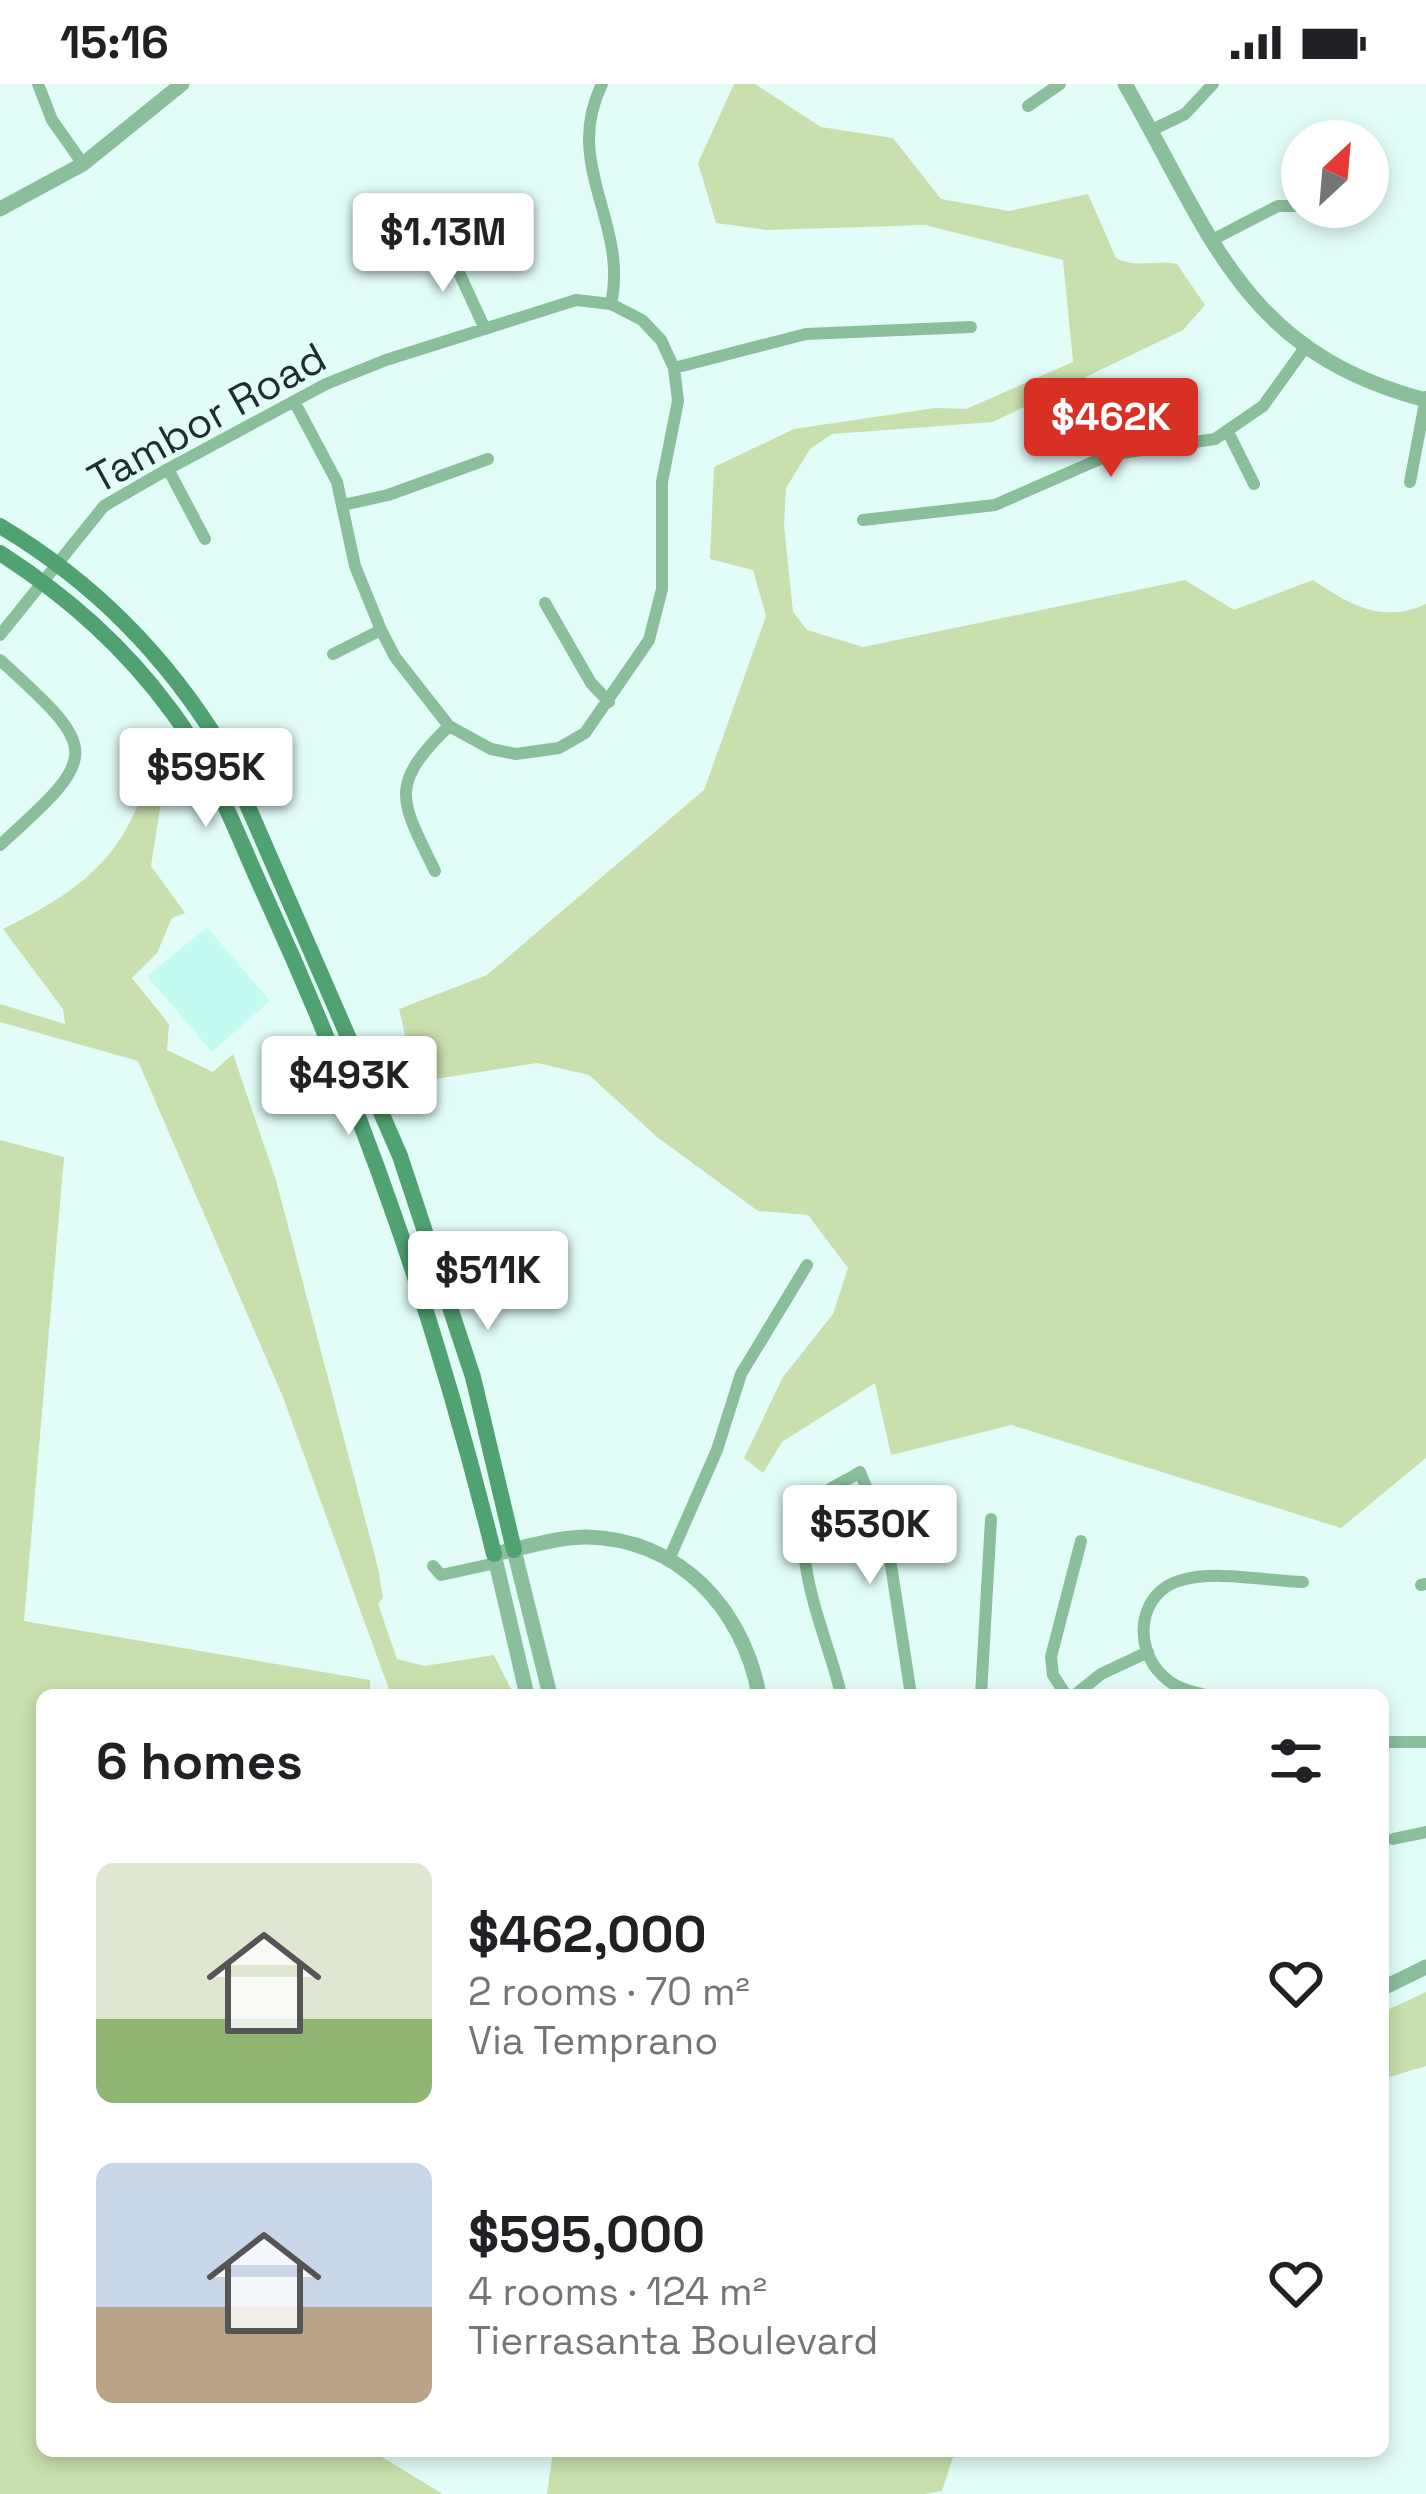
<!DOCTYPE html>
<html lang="en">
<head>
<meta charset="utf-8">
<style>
  :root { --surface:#fff; --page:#f2f2f2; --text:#202124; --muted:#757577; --accent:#d93025 }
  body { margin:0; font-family:"Space Grotesk",sans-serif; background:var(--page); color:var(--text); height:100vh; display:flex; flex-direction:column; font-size:45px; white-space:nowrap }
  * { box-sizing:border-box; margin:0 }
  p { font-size:39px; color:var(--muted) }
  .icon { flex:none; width:66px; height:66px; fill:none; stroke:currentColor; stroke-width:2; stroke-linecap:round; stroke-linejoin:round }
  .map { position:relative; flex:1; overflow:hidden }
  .panel { position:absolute; left:36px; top:1605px; width:1353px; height:768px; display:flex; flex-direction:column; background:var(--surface); border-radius:18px; box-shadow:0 6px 18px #0003 }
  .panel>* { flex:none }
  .needle { width:78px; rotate:26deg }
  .buttons { position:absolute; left:1281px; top:36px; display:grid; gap:24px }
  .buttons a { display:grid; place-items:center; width:108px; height:108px; border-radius:50%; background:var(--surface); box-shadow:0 6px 18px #0003; font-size:60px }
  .price { position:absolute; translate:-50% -102px; padding:0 27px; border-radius:12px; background:#fff; color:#222; font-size:39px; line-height:78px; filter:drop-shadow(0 3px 6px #0008) }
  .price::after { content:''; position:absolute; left:50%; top:72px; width:36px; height:27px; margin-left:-18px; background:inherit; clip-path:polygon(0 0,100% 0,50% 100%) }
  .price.current { background:var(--accent); color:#fff }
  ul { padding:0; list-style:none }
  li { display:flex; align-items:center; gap:36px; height:300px; padding:0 60px }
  li span { display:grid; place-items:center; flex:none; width:336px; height:240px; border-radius:18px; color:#555 }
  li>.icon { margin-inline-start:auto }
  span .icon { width:144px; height:144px; fill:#fffc; stroke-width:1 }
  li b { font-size:51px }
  h2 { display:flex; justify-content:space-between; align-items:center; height:144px; padding:0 60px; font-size:51px }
  .status { display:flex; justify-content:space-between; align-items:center; height:84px; padding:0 60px; background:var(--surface); direction:ltr }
  .status svg { height:33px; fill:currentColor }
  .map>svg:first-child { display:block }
</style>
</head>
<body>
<div class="status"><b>15:16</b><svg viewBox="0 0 49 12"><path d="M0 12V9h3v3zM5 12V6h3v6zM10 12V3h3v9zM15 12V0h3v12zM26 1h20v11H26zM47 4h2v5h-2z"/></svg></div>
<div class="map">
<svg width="1426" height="2410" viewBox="0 0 1426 2410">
  <rect width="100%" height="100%" fill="#e2fdf8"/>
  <path fill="#c3fbf1" d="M 207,843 L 270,917 L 212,968 L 147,892 Z"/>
  <path fill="#c9dfad" d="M 734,0 L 755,0 L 821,43 L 893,54 L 941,115 L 1009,127 L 1088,110 L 1116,174 C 1137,185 1154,175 1177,180 L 1205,221 L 1183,246 L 993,338 L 832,350 L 810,365 L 786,404 L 784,441 L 793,528 L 807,546 L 863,563 L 1185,496 L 1234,526 L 1313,496 C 1350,521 1383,540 1426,520 L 1426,1374 L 1341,1444 L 1011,1341 L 891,1371 L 875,1299 L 782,1358 L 763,1389 L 744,1374 L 783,1293 L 833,1230 L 848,1184 L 808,1131 L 758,1127 L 657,1053 L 589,991 L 537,979 L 416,998 L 399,925 L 487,891 L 704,706 L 766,532 L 753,486 L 710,475 L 714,383 L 794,345 L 935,324 L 966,325 L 1073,278 L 1063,176 L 925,141 L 767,146 L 716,139 L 698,79 Z
    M 152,673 L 168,673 L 151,782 L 185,829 L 172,834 L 157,869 L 132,894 L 169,940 L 167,966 L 213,988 L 233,970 L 276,1096 L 378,1484 L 383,1514 L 378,1520 L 397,1575 L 424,1582 L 494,1571 L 514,1611 L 391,1611 L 283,1313 L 138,977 L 0,938 L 0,920 L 65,940 L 63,925 L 3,845 C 87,804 132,767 152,673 Z
    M 0,1056 L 64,1073 L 24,1537 L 370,1596 L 370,1611 L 42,1611 L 42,2367 L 372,2367 L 443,2410 L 0,2410 Z
    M 1426,1908 L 1426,1982 L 1383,1995 L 1383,1928 Z
    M 553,2367 L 955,2367 L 942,2407 L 923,2410 L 547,2410 Z"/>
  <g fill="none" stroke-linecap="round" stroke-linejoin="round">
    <path stroke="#8bbf9c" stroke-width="12" d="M 38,0 L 52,36 L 83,80
      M 602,0 C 562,81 629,139 611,220
      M 1028,22 L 1060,0
      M 1152,46 L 1185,30 L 1213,0
      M 1306,123 L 1353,131
      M 1214,155 L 1278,122 L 1302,122
      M 444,156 L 485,245
      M 674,284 L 806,250 L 971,243
      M 1228,348 L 1254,400
      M 168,385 L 205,455
      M 1410,398 L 1426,313
      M 343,421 L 388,411 L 488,375
      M 863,436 L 995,421 L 1109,371 L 1215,355 L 1263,322 L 1304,265
      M 545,519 L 591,599 L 609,618
      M 0,551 L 104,422 L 168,385 L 326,300 L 386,276 L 576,216 L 611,220 L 642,236 L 661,256 L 674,284 L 678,317 L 662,398 L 662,505 L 649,556 L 585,649 L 559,664 L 516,670 L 491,665 L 449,642 L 395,573 L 381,546 L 355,482 L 337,398 L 295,319
      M 333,570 L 381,546
      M 0,576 C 100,667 101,670 0,761
      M 435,787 C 400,715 388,702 449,642
      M 670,1473 L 717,1366 L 741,1290 L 807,1181
      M 433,1482 L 441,1491 L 496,1479
      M 1421,1501 L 1426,1500
      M 841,1611 C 832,1563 777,1450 820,1412 C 831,1403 848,1396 860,1388 L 887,1455 L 911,1611
      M 981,1611 L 991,1435
      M 1066,1611 L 1053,1591 L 1051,1573 L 1081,1457
      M 1075,1611 L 1101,1590 L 1148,1568
      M 1205,1611 C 1190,1607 1175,1604 1163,1592 C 1132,1563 1138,1507 1182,1496 C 1217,1486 1267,1497 1303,1498
      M 1391,1658 L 1426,1658
      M 1393,1755 L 1426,1748"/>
    <path stroke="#8bbf9c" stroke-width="15" d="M 1125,0 C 1212,151 1242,268 1426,316
      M 0,125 L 83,80 L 182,0
      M 514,1466 L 550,1611
      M 527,1611 L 494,1470 C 524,1464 556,1453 587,1453 C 679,1455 743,1524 759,1611
      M 1383,1904 L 1426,1883"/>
    <path stroke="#50a370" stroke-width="16" d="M 0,442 C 94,498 166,571 223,665 L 400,1072 L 473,1293 L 514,1466
      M 0,469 C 68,513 125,563 173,629 C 214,684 238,754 267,816 C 367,1035 436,1236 494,1470"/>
  </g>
  <g text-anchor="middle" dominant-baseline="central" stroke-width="9" stroke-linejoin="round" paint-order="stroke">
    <g font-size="42" fill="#1d2f2c" stroke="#e2fdf8">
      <text transform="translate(207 334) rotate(-29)">Tambor Road</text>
    </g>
  </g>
</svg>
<div class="buttons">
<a><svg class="needle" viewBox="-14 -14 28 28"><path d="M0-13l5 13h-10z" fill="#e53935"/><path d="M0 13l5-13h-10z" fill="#757577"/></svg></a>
</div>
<b class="price" style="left:443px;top:211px">$1.13M</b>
<b class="price current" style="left:1111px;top:396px">$462K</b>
<b class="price" style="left:206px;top:746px">$595K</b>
<b class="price" style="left:349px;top:1054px">$493K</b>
<b class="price" style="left:488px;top:1249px">$511K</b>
<b class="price" style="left:870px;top:1503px">$530K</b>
<section class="panel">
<h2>6 homes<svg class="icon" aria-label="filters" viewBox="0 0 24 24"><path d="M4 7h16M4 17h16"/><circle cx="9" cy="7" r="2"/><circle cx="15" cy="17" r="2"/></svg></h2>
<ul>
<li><span style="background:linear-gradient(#dfe7d0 65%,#8fb573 0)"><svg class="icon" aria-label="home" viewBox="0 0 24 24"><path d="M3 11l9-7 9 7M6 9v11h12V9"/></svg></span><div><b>$462,000</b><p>2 rooms · 70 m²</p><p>Via Temprano</p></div><svg class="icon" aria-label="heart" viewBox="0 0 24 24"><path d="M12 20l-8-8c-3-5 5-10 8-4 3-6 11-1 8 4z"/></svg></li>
<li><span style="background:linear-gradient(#c9d6e8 60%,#b9a48a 0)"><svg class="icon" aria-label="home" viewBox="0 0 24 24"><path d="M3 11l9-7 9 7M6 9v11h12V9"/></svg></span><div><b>$595,000</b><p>4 rooms · 124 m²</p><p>Tierrasanta Boulevard</p></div><svg class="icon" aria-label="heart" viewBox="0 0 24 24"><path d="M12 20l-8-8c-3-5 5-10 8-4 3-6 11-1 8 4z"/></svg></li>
</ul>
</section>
</div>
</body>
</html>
